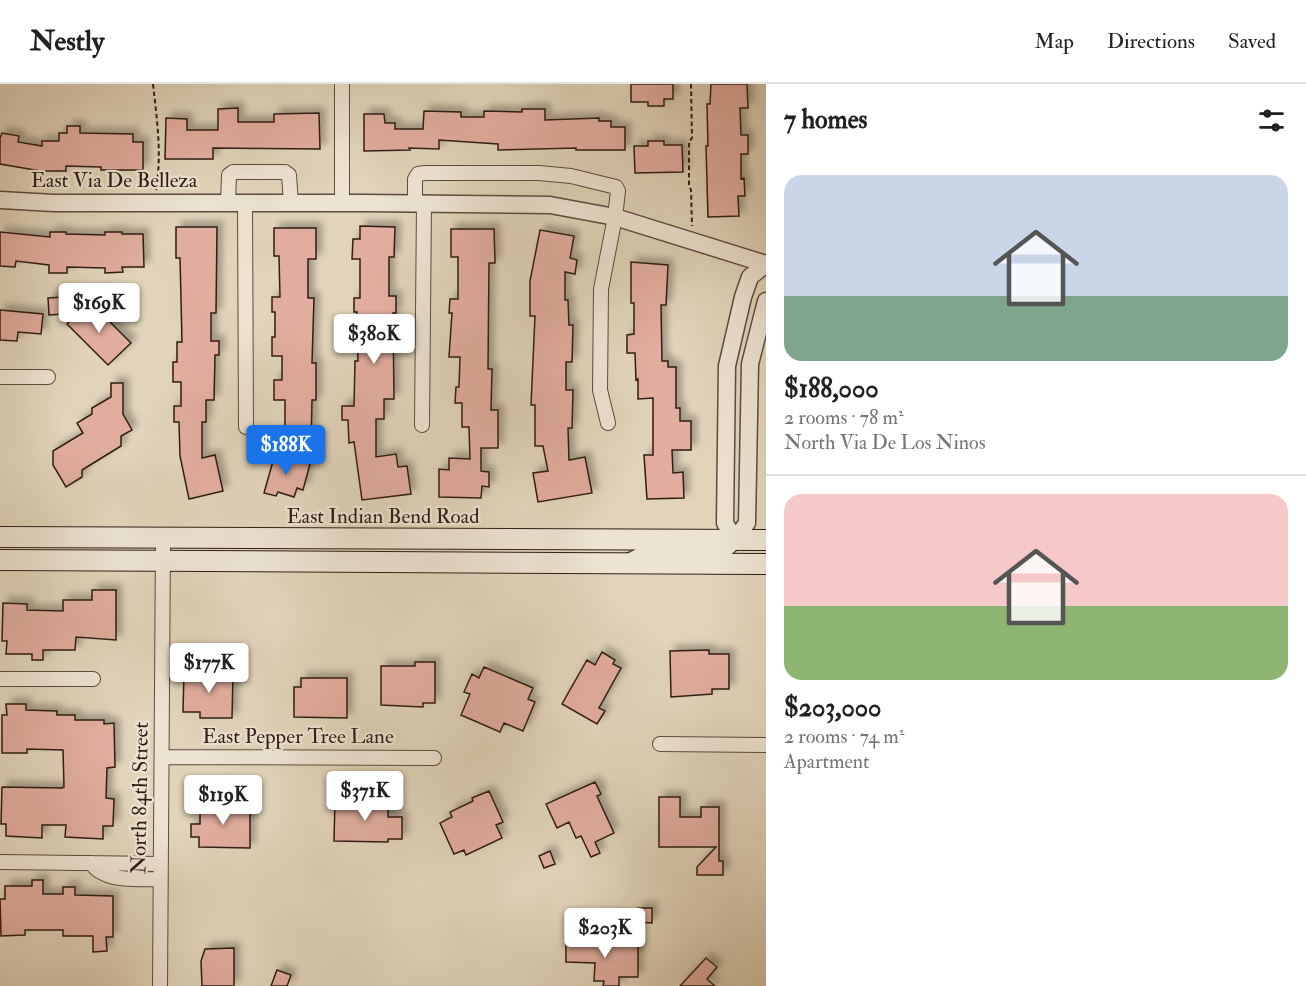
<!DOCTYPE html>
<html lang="en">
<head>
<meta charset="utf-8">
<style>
  :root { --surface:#fff; --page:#f2f2f2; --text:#202124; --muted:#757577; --line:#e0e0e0; --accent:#1a73e8 }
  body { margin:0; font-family:"IM FELL Double Pica",serif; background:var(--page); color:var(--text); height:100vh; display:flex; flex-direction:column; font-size:22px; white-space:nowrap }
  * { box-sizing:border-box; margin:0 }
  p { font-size:20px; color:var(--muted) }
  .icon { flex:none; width:33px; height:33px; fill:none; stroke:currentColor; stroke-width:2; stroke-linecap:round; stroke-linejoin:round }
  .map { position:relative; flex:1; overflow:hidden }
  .panel { display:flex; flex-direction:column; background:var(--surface); width:540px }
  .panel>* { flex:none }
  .price { position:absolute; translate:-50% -51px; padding:0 14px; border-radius:6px; background:#fff; color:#222; font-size:20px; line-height:39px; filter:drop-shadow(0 2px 3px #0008) }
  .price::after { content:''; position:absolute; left:50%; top:36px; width:18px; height:14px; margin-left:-9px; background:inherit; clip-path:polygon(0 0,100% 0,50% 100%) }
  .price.selected { background:var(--accent); color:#fff }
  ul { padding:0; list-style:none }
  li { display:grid; align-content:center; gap:12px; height:318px; padding:0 18px }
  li+li { border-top:2px solid var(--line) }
  li span { display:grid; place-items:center; height:186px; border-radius:18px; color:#555 }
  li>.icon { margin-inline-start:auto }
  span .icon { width:108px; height:108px; fill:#fffc; stroke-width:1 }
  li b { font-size:26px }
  h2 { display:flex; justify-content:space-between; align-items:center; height:72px; padding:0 18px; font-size:26px }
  header { display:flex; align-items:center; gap:36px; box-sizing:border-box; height:84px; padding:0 30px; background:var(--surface); border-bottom:2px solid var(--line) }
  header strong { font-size:28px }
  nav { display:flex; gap:33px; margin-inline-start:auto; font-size:21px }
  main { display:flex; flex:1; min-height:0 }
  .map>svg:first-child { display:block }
</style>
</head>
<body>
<header>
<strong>Nestly</strong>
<nav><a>Map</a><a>Directions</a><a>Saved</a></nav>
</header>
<main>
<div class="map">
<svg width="766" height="902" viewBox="0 0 766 902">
  <defs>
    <filter id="shadow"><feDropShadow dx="5.5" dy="-5.5" stdDeviation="3" flood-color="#0004"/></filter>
  </defs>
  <rect width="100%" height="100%" fill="#e1d4ba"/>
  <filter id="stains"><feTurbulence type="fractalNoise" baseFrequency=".00333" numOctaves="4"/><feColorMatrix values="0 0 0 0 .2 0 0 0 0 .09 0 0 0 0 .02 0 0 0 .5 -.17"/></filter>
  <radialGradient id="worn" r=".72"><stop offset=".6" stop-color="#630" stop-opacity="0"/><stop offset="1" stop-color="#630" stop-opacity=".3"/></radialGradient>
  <path fill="#e1ad9e" stroke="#311d15" stroke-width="1.5" filter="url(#shadow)" d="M 631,0 L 673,0 L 673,15 L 664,15 L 664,22 L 648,22 L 648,18 L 631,18 Z
    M 711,0 L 747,0 L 748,24 L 740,24 L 741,51 L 748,51 L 748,70 L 741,70 L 741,95 L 744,94 L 745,112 L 738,112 L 739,132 L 708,133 L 706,62 L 708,62 L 707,20 L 710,20 Z
    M 238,24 L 238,38 L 274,38 L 274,30 L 319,29 L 320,65 L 213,64 L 213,75 L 165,75 L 166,34 L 187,35 L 187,46 L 218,46 L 218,25 Z
    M 522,25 L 545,25 L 545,36 L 599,34 L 599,37 L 611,37 L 611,43 L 625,43 L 625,66 L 576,66 L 576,64 L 498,66 L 498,60 L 439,56 L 439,65 L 409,64 L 410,66 L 364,67 L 364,30 L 384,30 L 385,39 L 395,39 L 395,45 L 423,45 L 424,27 L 461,28 L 461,33 L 484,33 L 484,27 L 522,28 Z
    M 67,42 L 80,42 L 80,49 L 133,50 L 133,58 L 143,58 L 143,86 L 101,86 L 101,83 L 66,82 L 66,87 L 41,87 L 0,80 L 0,54 L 2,49 L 19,52 L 18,58 L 42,62 L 42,57 L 59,57 L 59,49 L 67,49 Z
    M 648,57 L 664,57 L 664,61 L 682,61 L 683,88 L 635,89 L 634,62 L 648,62 Z
    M 360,142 L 395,143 L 394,173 L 389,173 L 389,212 L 396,212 L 396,229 L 393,229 L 394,315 L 384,315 L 384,335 L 376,335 L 376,373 L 396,370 L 398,383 L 407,382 L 411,410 L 362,416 L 354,358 L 349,359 L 348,336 L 342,336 L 342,322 L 354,322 L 355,277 L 358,277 L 357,228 L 354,228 L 354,214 L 360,214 L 360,175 L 352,175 L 353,155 L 360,155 Z
    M 176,143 L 217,143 L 216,229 L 211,229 L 211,257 L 219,257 L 219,271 L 215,271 L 214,316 L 206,316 L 206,338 L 202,338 L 202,374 L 215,371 L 223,407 L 189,415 L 180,372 L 179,338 L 174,338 L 174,322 L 181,322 L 181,298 L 173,298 L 173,278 L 177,278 L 177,258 L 182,258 L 180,174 L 176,174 Z
    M 274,144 L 316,144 L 316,175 L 308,175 L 308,214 L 314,214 L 312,279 L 316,279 L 316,316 L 312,316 L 311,362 L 291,361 L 291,346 L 285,346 L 285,316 L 274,316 L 274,296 L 282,296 L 282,272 L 272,272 L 272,253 L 275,253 L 275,228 L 272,228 L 272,213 L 280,213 L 279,172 L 274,172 Z
    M 451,145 L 494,145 L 495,179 L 489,179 L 488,285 L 492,285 L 491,326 L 498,326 L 498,364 L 481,364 L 481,387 L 489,388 L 489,403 L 482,402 L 481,414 L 439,413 L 439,385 L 449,386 L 449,374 L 470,375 L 469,343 L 462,343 L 462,319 L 455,319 L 456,303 L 459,303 L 460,273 L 449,273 L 452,229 L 449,229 L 450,215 L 458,215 L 458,173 L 451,173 Z
    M 540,146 L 574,152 L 570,174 L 577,176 L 575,190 L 565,188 L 565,216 L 568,216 L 569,241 L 573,241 L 572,278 L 566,278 L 566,306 L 573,306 L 572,344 L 568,344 L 569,376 L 585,373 L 592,409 L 538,418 L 533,389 L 548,387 L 543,362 L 535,362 L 535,321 L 531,321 L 535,232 L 530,232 L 530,197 Z
    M 0,148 L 50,153 L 50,148 L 66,148 L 66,150 L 105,151 L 105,148 L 122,148 L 122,150 L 143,150 L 144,183 L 122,183 L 123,188 L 105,189 L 105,184 L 67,183 L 67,189 L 49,189 L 49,181 L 16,177 L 15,183 L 0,182 Z
    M 631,178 L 668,181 L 666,221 L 661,221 L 662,277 L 668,277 L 668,283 L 676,283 L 676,324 L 680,324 L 680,337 L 691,337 L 691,366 L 672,366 L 673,389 L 683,388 L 684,414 L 647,415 L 644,371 L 653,371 L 653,314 L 638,315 L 638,295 L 636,296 L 635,269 L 627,269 L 627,251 L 634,250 L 634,219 L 631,219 Z
    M 63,213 L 64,230 L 49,231 L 48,214 Z
    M 90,218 L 131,259 L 108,281 L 67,240 Z
    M 0,226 L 43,230 L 41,250 L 18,248 L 17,257 L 0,256 Z
    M 111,299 L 123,299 L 123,330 L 132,346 L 121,352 L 121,362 L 82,386 L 82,393 L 66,403 L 53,381 L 53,367 L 83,349 L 77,339 L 92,330 L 92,324 L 111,313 Z
    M 275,370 L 310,380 L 303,406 L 297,404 L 294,413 L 278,408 L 276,412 L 264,409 Z
    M 92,506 L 116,506 L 116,556 L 76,553 L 75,566 L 43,566 L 43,576 L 32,576 L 32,570 L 6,570 L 7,557 L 2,557 L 3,519 L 27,520 L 27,526 L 63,527 L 63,516 L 92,516 Z
    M 709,566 L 709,570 L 729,570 L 729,605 L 712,605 L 712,610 L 671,613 L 670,567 Z
    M 602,568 L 615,576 L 613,580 L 621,584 L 599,624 L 605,627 L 597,640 L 562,620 L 587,576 L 595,581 Z
    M 415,578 L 435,578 L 435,619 L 423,619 L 423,623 L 381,621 L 381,582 L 415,582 Z
    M 484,583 L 533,604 L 528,615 L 535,618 L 523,647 L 504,639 L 500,648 L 461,631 L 470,610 L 464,608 L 472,590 L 479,594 Z
    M 184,588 L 233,589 L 232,634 L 200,634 L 200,628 L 183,628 Z
    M 301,594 L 347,594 L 347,634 L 294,633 L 294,603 L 301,603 Z
    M 6,620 L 26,620 L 26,626 L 57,627 L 57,631 L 75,631 L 75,636 L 104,636 L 104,640 L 114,639 L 115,683 L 107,684 L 106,714 L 114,715 L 113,742 L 103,742 L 103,755 L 65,753 L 66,741 L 42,741 L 42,754 L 6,752 L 6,740 L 1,740 L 2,703 L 62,704 L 64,703 L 63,666 L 27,665 L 27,669 L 2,669 L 2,631 L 7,631 Z
    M 595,698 L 601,710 L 597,712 L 614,749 L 595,758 L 600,769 L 591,773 L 581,752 L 576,754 L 569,738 L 557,744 L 546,720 Z
    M 489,707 L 503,738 L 496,741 L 502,754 L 466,771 L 464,766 L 454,770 L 440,739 L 452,733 L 450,728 L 473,717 L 472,714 Z
    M 659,713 L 680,713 L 680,733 L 701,733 L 701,723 L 719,723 L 719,777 L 723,777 L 723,791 L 697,791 L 697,783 L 716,763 L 659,763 Z
    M 200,715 L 216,715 L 216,722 L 250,722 L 250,764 L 199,763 L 199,753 L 191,753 L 191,740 L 200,740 Z
    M 335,716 L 372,716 L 372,722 L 388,722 L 388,733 L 402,733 L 402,755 L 388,755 L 388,758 L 334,757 Z
    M 550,767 L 555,780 L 544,784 L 539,772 Z
    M 32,796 L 43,796 L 43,810 L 63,810 L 63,803 L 75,803 L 75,811 L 113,812 L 113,853 L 106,853 L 107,867 L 93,868 L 93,852 L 63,852 L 63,846 L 25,846 L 25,851 L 1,852 L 0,815 L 5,815 L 5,802 L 32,802 Z
    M 638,824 L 652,824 L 652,839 L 638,838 Z
    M 566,855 L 598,855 L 598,861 L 638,861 L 638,893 L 619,893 L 619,902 L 603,902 L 604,897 L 594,897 L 595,879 L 566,878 Z
    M 234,864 L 234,902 L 202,902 L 201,877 L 205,865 Z
    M 706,874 L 717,883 L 707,895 L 715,902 L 680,902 Z
    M 277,886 L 291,891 L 287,902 L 271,902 Z"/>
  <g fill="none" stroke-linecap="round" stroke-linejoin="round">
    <g stroke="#5d4b3e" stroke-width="16">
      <path id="minor" d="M 228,119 L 229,91 L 233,88 L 285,88 L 289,91 L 291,119
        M 245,119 L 246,343
        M 342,119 L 342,0
        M 415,119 L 415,95 L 418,90 L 425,89 L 539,89 L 571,92 L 616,103 L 618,107 L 615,133 L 601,205 L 600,306 L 608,339
        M 0,293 L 48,293
        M 422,341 L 424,119
        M 0,595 L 93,595
        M 660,660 L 766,661
        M 162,673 L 434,674
        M 0,778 L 160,780
        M 91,779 C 105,799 138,795 160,795
        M 160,902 L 163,455"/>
    </g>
    <g stroke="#5d4b3e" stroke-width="19">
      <path id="tertiary" d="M 0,116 L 54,119 L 364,119 L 550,121 L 615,133 L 766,180
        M 735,456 L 725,439 L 727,282 L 743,213 L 750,193 L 766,180
        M 627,479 L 644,470 L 703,469 L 725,465 L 735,456 L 747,439 L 750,280 L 766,217"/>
    </g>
    <g stroke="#311d15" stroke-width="22">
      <path id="secondary" d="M 0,453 L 766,456
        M 0,476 L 766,480"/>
    </g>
    <path stroke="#311d15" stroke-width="2" stroke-dasharray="4.5 3" stroke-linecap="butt" d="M 153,0 C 157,36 162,70 156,106
      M 691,0 L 692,54 L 689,58 L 689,101 L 691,106 L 692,142"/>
    <use href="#minor" stroke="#ece3d2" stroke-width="14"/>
    <use href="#tertiary" stroke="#ece3d2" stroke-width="16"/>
    <use href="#secondary" stroke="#ece3d2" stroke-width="20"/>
  </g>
  <g text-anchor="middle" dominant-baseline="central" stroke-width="4.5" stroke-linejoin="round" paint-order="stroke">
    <g font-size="21" fill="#311d15" stroke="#ece3d2">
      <text x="114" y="96">East Via De Belleza</text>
      <text x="383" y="432">East Indian Bend Road</text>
      <text x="298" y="652">East Pepper Tree Lane</text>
      <text transform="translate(140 714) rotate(-89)">North 84th Street</text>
    </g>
  </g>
  <rect width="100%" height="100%" filter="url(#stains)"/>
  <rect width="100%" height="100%" fill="url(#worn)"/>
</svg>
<b class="price" style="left:99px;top:250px">$169K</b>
<b class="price" style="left:374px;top:281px">$380K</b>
<b class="price selected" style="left:286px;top:392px">$188K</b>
<b class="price" style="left:209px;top:610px">$177K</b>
<b class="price" style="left:365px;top:738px">$371K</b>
<b class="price" style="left:223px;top:742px">$119K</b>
<b class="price" style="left:605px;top:875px">$203K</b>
</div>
<section class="panel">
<h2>7 homes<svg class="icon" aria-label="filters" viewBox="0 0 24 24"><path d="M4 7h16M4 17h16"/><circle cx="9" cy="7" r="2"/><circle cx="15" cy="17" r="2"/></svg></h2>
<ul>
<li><span style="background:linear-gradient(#c9d6e8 65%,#7fa58c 0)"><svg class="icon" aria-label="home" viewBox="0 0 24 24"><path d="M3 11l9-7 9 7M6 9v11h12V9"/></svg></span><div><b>$188,000</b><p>2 rooms · 78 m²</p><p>North Via De Los Ninos</p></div></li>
<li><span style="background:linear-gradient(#f6c9c9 60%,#8fb573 0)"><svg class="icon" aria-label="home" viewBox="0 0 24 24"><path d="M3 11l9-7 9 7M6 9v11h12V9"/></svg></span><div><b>$203,000</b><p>2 rooms · 74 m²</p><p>Apartment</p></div></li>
</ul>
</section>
</main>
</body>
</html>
